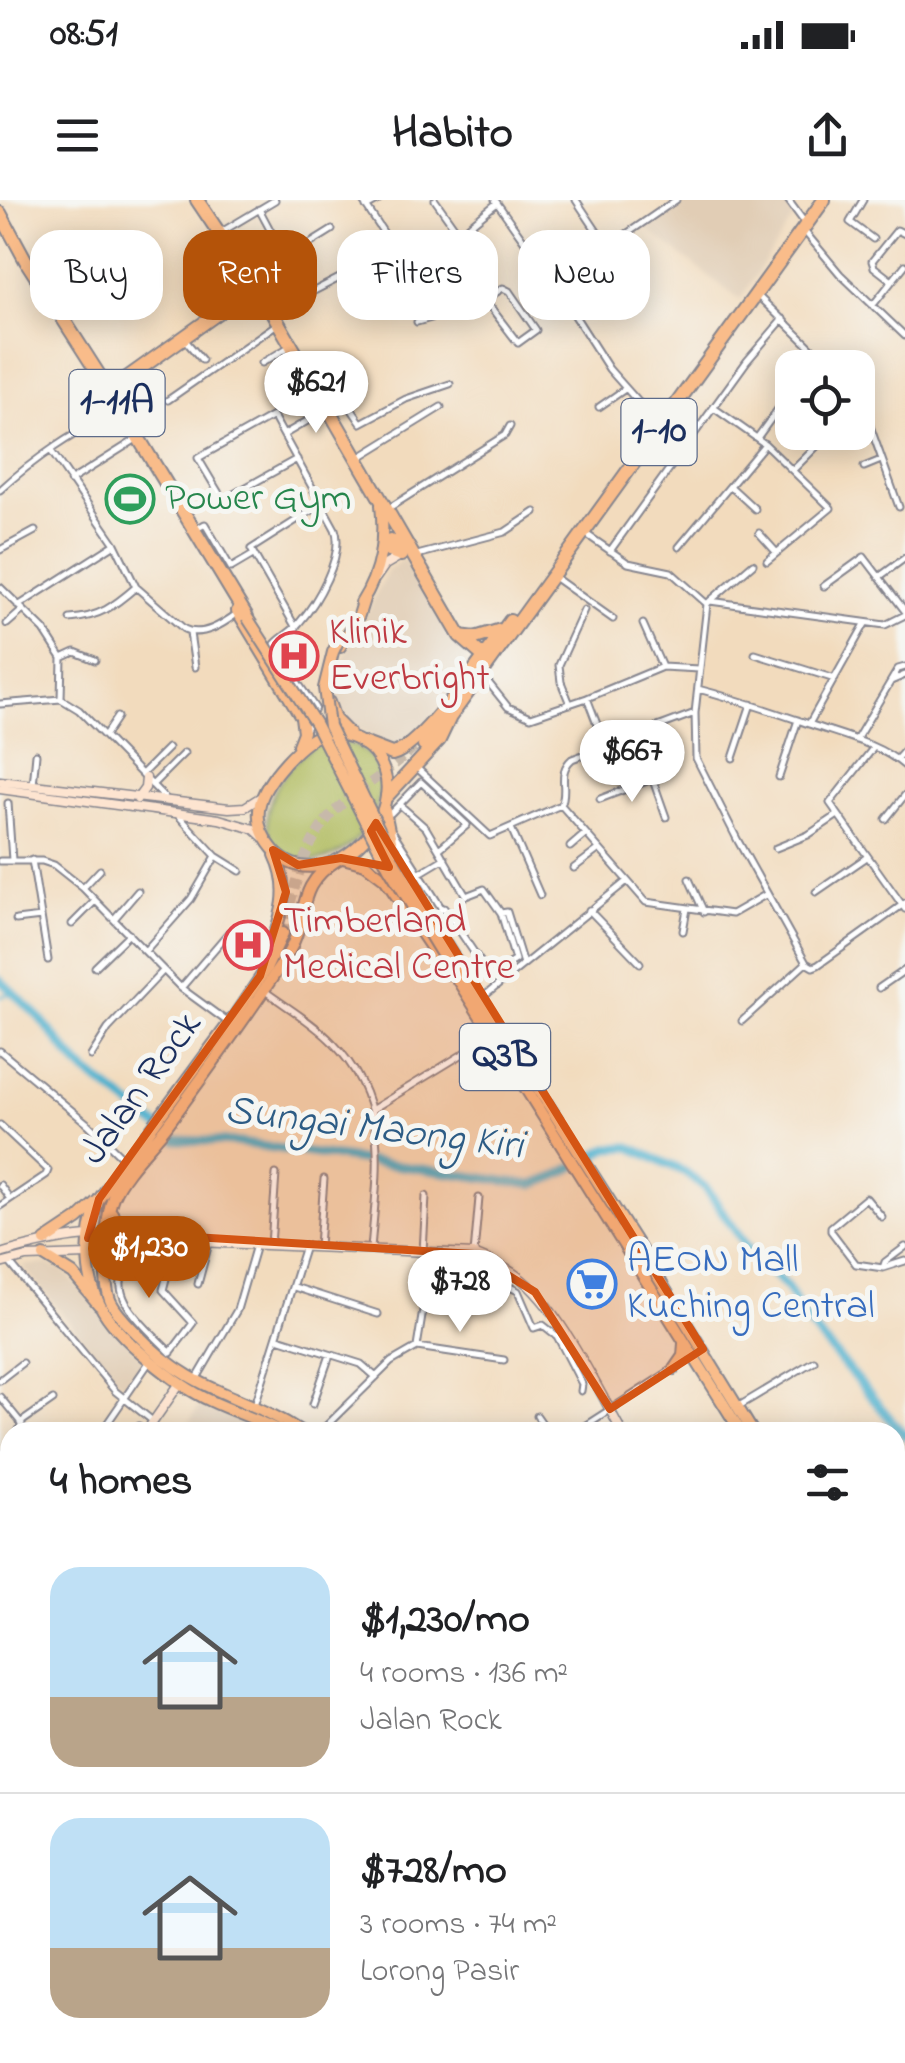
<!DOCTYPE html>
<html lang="en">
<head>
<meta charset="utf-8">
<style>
  :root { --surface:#fff; --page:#f2f2f2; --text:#202124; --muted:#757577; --line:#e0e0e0; --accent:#b45309 }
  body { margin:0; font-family:"Indie Flower",sans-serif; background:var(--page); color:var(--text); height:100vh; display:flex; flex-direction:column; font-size:38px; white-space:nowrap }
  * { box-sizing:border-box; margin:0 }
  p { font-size:32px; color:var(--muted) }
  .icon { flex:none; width:55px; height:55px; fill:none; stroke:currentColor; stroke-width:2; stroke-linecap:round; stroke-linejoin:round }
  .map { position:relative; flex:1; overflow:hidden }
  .sheet { position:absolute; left:0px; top:1222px; width:905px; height:642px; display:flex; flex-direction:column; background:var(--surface); border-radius:30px 30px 0 0; box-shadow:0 5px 25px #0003 }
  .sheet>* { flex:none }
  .top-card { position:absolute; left:30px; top:30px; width:845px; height:90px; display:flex; gap:20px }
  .tools { position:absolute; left:775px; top:150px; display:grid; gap:20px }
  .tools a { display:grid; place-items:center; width:100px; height:100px; border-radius:20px; background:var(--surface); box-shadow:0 5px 25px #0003; font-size:50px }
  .price { position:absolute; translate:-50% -85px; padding:0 22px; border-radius:35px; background:#fff; color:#222; font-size:32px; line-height:65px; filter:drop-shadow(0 2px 5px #0008) }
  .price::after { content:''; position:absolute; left:50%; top:60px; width:30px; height:22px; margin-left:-15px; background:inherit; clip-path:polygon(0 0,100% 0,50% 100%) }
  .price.current { background:var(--accent); color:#fff }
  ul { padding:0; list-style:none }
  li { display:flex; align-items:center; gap:30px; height:250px; padding:0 50px }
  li+li { border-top:2px solid var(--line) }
  li span { display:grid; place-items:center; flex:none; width:280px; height:200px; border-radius:30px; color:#555 }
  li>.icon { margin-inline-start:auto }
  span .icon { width:120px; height:120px; fill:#fffc; stroke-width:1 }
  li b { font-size:42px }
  h2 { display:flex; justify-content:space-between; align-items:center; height:120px; padding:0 50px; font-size:42px }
  .pill { padding:0 35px; border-radius:30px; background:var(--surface); box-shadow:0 5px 25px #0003; font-size:35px; line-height:90px }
  .pill.current { background:var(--accent); color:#fff }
  .status { display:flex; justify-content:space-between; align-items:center; height:70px; padding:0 50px; background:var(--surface); direction:ltr }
  .status svg { height:28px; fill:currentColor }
  header { display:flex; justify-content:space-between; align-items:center; height:130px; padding:0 50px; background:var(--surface); font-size:45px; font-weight:800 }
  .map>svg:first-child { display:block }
</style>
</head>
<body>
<div class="status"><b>08:51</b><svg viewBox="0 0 49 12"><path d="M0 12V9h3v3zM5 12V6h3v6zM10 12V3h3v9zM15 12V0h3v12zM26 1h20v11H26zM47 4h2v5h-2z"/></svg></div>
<header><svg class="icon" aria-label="menu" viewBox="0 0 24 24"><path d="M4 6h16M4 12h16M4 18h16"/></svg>Habito<svg class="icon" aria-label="share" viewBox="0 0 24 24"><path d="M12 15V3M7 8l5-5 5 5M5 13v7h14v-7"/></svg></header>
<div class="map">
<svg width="905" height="1863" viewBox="0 0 905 1863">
  <rect width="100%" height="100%" fill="#f6f6f2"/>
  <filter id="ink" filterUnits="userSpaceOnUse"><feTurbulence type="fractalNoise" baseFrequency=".01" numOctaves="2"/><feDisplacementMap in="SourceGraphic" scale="20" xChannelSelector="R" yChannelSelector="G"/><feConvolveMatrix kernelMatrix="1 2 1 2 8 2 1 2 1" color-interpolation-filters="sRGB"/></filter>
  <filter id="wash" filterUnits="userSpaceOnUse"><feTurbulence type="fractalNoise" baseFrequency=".0048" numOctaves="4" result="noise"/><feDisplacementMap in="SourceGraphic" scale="40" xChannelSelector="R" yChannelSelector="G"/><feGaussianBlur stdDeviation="2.25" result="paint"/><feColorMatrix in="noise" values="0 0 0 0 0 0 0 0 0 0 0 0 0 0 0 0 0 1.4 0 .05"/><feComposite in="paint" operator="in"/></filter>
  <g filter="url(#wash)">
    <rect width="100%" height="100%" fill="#f2dbbd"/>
    <path fill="#e1cdb5" d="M 688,0 L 782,0 L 794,17 L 740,100 L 647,29 Z
      M 404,359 L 467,458 L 463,475 L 420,532 L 394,549 L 354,527 L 345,518 L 334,487 L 336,474 L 388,370 Z
      M 47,1064 L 64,1071 L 142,1157 L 143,1166 L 126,1191 L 22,1065 Z
      M 202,1202 L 254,1224 L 270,1232 L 183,1232 Z
      M 0,1582 L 10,1589 L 10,1855 L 236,1855 L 242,1863 L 0,1863 Z"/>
    <path fill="#afba5c" stroke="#65745d" stroke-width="2.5" d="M 327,539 C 433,547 360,685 293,657 C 234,631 288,553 327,539 Z"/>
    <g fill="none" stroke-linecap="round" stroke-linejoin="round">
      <path stroke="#4eb0cd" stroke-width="2.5" d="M 0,797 L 13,792
        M 895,1406 L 905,1399"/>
      <path stroke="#4eb0cd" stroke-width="9" d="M 0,780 L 39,817 L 79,866 L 176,940 L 233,942 L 533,985 L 557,976 L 608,948 L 630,947 L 685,972 L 706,988 L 754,1057 L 786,1086 L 809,1124 L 905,1236"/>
    </g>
  </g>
  <g filter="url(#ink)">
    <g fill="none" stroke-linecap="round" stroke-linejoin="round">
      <path stroke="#c7b9aa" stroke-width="10" stroke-dasharray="10 5" stroke-linecap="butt" d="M 283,733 C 295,688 303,639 340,606 C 366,584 395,568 419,542"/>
      <g stroke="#86858e" stroke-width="9">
        <path id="street" d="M 362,0 L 395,50 L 414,70 L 435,116
          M 435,0 L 459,34
          M 495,0 L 554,83 L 609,169 L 657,223
          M 576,0 L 608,48
          M 788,0 L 802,19
          M 863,0 L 850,22 L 873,39
          M 366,7 L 379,0
          M 259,9 L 283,54 L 295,53 L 332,30
          M 223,31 L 275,0
          M 805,32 L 840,74 L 905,136
          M 414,70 L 497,3
          M 349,73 L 371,103
          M 892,81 L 874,67 L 872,61 L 897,30 L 905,34
          M 555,83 L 676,0
          M 757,95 L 832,168
          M 873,105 L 905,65
          M 275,111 L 394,50
          M 417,122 L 477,105 L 503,88 L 509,91 L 536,130 L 518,143 L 485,100
          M 185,140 L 202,160
          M 262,163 L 289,147
          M 168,200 L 277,124
          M 599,207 L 625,189
          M 714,208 L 765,244 L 831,308 L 767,361
          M 335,212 L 348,204 L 361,223 L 406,199 L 450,184
          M 668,219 L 692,237
          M 100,220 L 107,213 L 108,194
          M 858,222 L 865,221 L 870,226 L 899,307
          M 285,234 L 326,210
          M 757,238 L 789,194
          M 51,251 L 115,344 L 136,387 L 184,429 C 202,438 223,424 238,413
          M 360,257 L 441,207
          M 297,259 L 223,300 L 198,258 L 273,216 L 335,329 C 345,355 316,404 299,423 C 292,432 282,436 275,444 L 275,449 L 315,508 L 305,530
          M 864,267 L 881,260
          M 794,269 L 831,232
          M 70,281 L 135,240
          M 730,286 L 755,309
          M 0,290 C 24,268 85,220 118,217 L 124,221
          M 389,308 L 505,235 L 510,226
          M 196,329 L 205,324 L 231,368 L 253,355
          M 759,333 L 777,353
          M 586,334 L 628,363 L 671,372 L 707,404 L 710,401 L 885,425 L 905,415
          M 679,347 L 765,244
          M 0,350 L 35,331
          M 610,351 L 747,161 L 783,119
          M 417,355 L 505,332 L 535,312
          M 554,377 L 613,419
          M 879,377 L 905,358
          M 824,386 L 864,357 L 905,411
          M 0,387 L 44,430 L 62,458 L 61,499
          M 710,401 L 753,364
          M 707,404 L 695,513 L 696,558 L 738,641 L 806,763 L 813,767 L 818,765 L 905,703
          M 18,406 L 115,344
          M 70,419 C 100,417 114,406 136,387
          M 7,424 L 23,410
          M 643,424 L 662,467
          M 296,428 L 251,349 L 322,304
          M 190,433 L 195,467
          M 755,454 L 835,479
          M 62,458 L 75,452 L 95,460
          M 484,477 L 508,507 L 531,517 L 587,498 L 662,467 L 699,469
          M 891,481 L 905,475
          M 698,489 C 737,499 774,512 812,525 C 844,536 879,544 905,566
          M 587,498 L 605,545
          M 0,504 L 61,499 L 79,510 L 166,599
          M 570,504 L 561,482 L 559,465 L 584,410
          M 809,524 L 865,424
          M 105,535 L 117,517
          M 637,535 L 666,617
          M 856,540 L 898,469 L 905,467
          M 874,547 L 830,603 L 905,709
          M 733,558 L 751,504
          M 897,559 L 905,550
          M 418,569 L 490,636 L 561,605
          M 142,574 L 168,548
          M 779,577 L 798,520
          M 33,585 L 36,554
          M 152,585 L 184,553
          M 600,599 L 652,579
          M 8,603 L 12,660
          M 400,605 L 426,628 L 466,696 L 484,689 L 501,713 L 515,760 L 490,776 L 444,708 L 433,715
          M 561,605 L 646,702 L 732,714 L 767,694
          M 561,605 C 569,589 556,573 572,559 L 695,513
          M 176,613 L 216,656 L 240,671
          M 391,613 L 421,582 L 467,625
          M 886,619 L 905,595
          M 511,628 L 540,695
          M 393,632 L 442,709
          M 570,647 L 585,634
          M 776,648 L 808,635 L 838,615
          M 439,649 L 467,625
          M 32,660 L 48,760
          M 0,661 L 42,661 L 54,665 L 83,688 L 181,788 L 229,823
          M 574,668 L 598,650
          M 410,679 L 445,658
          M 689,679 L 704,712
          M 83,688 L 100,670
          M 816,692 L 867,657
          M 589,710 L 640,763
          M 501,713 L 507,712 L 523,764
          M 114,719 L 138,691
          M 16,720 L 41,717
          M 72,724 L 95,701
          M 683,731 L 687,709
          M 145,751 L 191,699 L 216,656
          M 95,767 L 129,734
          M 181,788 L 229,732
          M 879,788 L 905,770
          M 265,791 C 288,808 314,823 333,843 C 392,904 377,972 371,1049
          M 482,798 L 627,681
          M 742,821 L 806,763
          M 474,848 L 497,849
          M 0,851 L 88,924 L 126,961
          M 91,856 L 108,829 L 163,771
          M 373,909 L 471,849 L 480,841 L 483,826
          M 0,925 L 48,970 L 46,975 L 0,1006
          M 0,985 L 10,999
          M 882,1017 L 866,998 L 831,1027 L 831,1031 L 856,1064 L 883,1068 L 905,1061
          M 271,1045 L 276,974
          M 319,1046 L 324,979
          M 423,1052 L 426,996
          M 474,1054 L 479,998
          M 9,1062 L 115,1191 L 154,1222
          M 883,1068 L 885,1062 L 905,1047
          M 440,1082 L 491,1101 L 505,1069
          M 198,1084 L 209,1043
          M 294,1087 L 378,1114
          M 468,1092 L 478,1071 L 518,1091 L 534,1128 L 543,1125 L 557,1136 L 582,1184 L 581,1191
          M 481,1097 L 488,1076
          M 278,1138 L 361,1164 L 376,1177
          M 417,1147 L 424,1104 L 443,1054
          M 171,1152 L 193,1123 L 163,1090 L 176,1041
          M 171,1153 C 151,1131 100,1094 130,1063 C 142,1051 158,1048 174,1049
          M 0,1180 L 22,1163
          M 196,1180 L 237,1110 L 256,1045
          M 0,1197 L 22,1224 L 18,1232
          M 313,1204 L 330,1155
          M 255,1205 L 305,1046
          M 739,1206 L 814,1161
          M 537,1216 L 548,1232
          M 20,1223 L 53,1200
          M 104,1228 L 150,1161
          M 135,1232 L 139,1226
          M 320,1232 L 391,1162 L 417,1147 L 504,1160
          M 575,1232 L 673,1169
          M 0,1262 L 10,1246
          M 0,1277 L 10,1284
          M 895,1402 L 905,1395
          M 903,1414 L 905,1416
          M 0,1436 L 10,1447
          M 895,1502 L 905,1496
          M 895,1513 L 905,1529
          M 895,1612 L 905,1606
          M 895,1641 L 905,1635
          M 0,1692 L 10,1703
          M 895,1737 L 899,1741 L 896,1796
          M 0,1745 L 10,1738
          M 0,1752 L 10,1745
          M 0,1852 L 10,1846
          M 245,1855 L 249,1863
          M 331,1857 L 335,1855
          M 0,1863 L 10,1852"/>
      </g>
      <g stroke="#86858e" stroke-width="11">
        <path id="secondary" d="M 376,378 L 385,365 L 402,355
          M 0,581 L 229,608 L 245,607 L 261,597
          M 0,589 L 219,619 L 254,629 L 264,638
          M 137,599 L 145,588 L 146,578
          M 0,1054 C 48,1040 103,1028 153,1040 L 474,1054 C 488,1060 504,1066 516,1075 C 558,1105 597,1187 622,1232
          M 0,1064 L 27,1057 L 88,1055 L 134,1045
          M 146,1232 L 180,1183
          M 0,1428 L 10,1407
          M 895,1796 L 905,1795
          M 895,1805 L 905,1804
          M 432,1855 L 438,1863
          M 439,1855 L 446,1863
          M 528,1863 L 554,1855
          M 550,1863 L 578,1855"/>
      </g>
      <g stroke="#86858e" stroke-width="14">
        <path id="primary" d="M 361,403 C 381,372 385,340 381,305
          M 237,411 L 301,517 L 303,532 L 298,545
          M 340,447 L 359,415 L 364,399
          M 329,502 L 335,519 L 349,533
          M 326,533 C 345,534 361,538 374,553 C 423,614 317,707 272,648 C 262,636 256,620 260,604 C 265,581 302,538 326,533 Z
          M 423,546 L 445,521
          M 385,611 L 392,645 L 410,679
          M 343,658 L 365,664 L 385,679 L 449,774
          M 266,758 C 279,722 293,692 275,655
          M 455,759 L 640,1048 L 753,1232
          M 447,763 L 741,1232
          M 112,1013 L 119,1027 L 131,1034
          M 45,1041 L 78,1019 L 96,1002
          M 44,1056 L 73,1074 L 99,1105
          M 109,1074 L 123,1054 L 142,1044
          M 674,1169 L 683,1156 L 684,1143
          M 283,1232 C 260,1220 234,1212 211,1201 C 178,1186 116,1138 100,1105 C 83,1072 86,1032 99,999 L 232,819 L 266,769 L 283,733
          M 302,1232 C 243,1193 194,1194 140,1137 C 130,1126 118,1116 111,1102 C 102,1083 105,1017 113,997 C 124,971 151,947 168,924 C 208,870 249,814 286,757 C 311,717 292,689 337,660
          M 895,1463 L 905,1479
          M 895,1480 L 905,1496
          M 766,1855 L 772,1863
          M 776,1855 L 782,1863"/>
      </g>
      <g stroke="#86858e" stroke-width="16">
        <path id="highway" d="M 197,0 L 272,112 L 460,436 L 483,456
          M 0,13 L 26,61 L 124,214 L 247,417
          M 122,206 L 119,189 L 124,180 L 246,93 L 262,96
          M 401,355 L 390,351 L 390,341 L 408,346
          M 460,436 L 475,438 L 501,430
          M 363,543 L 392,554 C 421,549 490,449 510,421
          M 387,596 L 439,540 L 450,517 L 824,0"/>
      </g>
      <use href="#street" stroke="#fff" stroke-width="5"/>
      <use href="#secondary" stroke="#fde4d0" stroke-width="8"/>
      <use href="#primary" stroke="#f9bc8a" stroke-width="10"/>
      <use href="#highway" stroke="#f9bc8a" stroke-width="12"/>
      <g stroke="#86858e" stroke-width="14" stroke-linecap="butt">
        <path id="primary-bridge" d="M 247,417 L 315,523 L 389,668 L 447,763
          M 341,435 L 333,452 L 324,488 L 329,526 L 396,664 L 455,759"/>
      </g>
      <use href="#primary-bridge" stroke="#f9bc8a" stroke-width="10"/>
    </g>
  </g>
  <path fill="#d45514" fill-opacity="0.2" stroke="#d45514" stroke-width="8" stroke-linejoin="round" d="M 376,623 L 703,1149 L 610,1209 L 535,1092 L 474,1054 L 127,1033 L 88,1038 L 99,999 L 260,776 L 286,692 L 273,650 L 298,665 L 341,658 L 389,667 L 371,631 Z"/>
  <defs>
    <g id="stadium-ring" transform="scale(2.5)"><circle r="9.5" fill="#f6f6f2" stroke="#2e9e5b" stroke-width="1.5"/><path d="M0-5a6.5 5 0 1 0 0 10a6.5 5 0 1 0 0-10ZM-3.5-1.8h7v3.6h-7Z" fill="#2e9e5b"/></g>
    <g id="hospital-ring" transform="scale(2.5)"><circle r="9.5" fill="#f6f6f2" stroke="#e0444e" stroke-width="1.5"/><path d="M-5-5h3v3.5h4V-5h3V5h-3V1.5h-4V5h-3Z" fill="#e0444e"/></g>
    <g id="supermarket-ring" transform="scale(2.5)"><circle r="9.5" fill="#f6f6f2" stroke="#3f7fe0" stroke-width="1.5"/><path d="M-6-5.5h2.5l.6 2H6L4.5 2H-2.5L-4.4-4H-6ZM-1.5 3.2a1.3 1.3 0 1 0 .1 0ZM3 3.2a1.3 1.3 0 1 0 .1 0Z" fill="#3f7fe0"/></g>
  </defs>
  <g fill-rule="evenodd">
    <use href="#stadium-ring" x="130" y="299"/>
    <use href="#hospital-ring" x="294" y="456"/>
    <use href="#hospital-ring" x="248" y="745"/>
    <use href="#supermarket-ring" x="592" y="1084"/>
  </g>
  <g text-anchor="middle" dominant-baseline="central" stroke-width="10" stroke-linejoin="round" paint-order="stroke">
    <g fill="#f6f6f2" stroke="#5d6b8a" stroke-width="2.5">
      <rect x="69.5" y="170" width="95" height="66" rx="8"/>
      <rect x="621.5" y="199" width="75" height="66" rx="8"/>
      <rect x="460" y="824" width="90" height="66" rx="8"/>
    </g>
    <g font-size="38" font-weight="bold" fill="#1b2f5e">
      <text x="117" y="203">1-11A</text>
      <text x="659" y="232">1-10</text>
      <text x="505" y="857">Q3B</text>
    </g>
    <g font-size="40" fill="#27864d" stroke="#f6f6f2" text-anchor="start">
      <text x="165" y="299">Power Gym</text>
    </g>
    <g font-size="40" fill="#be3a42" stroke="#f6f6f2" text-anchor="start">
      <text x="329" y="433">Klinik<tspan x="329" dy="46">Everbright</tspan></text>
      <text x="283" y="722">Timberland<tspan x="283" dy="46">Medical Centre</tspan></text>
    </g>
    <g font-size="40" fill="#1b2f5e" stroke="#f6f6f2">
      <text transform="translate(142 889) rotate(-54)">Jalan Rock</text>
    </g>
    <g font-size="40" fill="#366cbe" stroke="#f6f6f2" text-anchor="start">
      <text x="627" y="1061">AEON Mall<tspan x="627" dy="46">Kuching Central</tspan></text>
    </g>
    <g font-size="42" font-style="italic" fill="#2d5c85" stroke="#f6f6f2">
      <text transform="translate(374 929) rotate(7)">Sungai Maong Kiri</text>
    </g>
  </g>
</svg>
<div class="tools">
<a><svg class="icon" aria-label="locate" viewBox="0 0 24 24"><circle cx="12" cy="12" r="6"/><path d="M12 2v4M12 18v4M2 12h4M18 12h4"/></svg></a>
</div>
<b class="price" style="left:316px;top:236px">$621</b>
<b class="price" style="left:632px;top:605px">$667</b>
<b class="price current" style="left:149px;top:1101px">$1,230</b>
<b class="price" style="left:460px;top:1135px">$728</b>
<div class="top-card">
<a class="pill">Buy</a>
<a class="pill current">Rent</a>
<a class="pill">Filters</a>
<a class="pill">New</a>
</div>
<section class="sheet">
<h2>4 homes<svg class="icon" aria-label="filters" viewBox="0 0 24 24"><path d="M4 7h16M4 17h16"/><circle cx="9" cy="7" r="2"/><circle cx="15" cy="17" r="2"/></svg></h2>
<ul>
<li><span style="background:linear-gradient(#bfe0f5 65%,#b9a48a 0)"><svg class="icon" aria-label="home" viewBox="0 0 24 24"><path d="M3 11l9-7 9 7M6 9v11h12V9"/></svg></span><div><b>$1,230/mo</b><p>4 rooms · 136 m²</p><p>Jalan Rock</p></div></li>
<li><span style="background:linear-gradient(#bfe0f5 65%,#b9a48a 0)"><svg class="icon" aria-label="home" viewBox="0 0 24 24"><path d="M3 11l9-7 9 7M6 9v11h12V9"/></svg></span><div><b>$728/mo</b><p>3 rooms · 74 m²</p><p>Lorong Pasir</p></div></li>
</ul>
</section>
</div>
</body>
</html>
